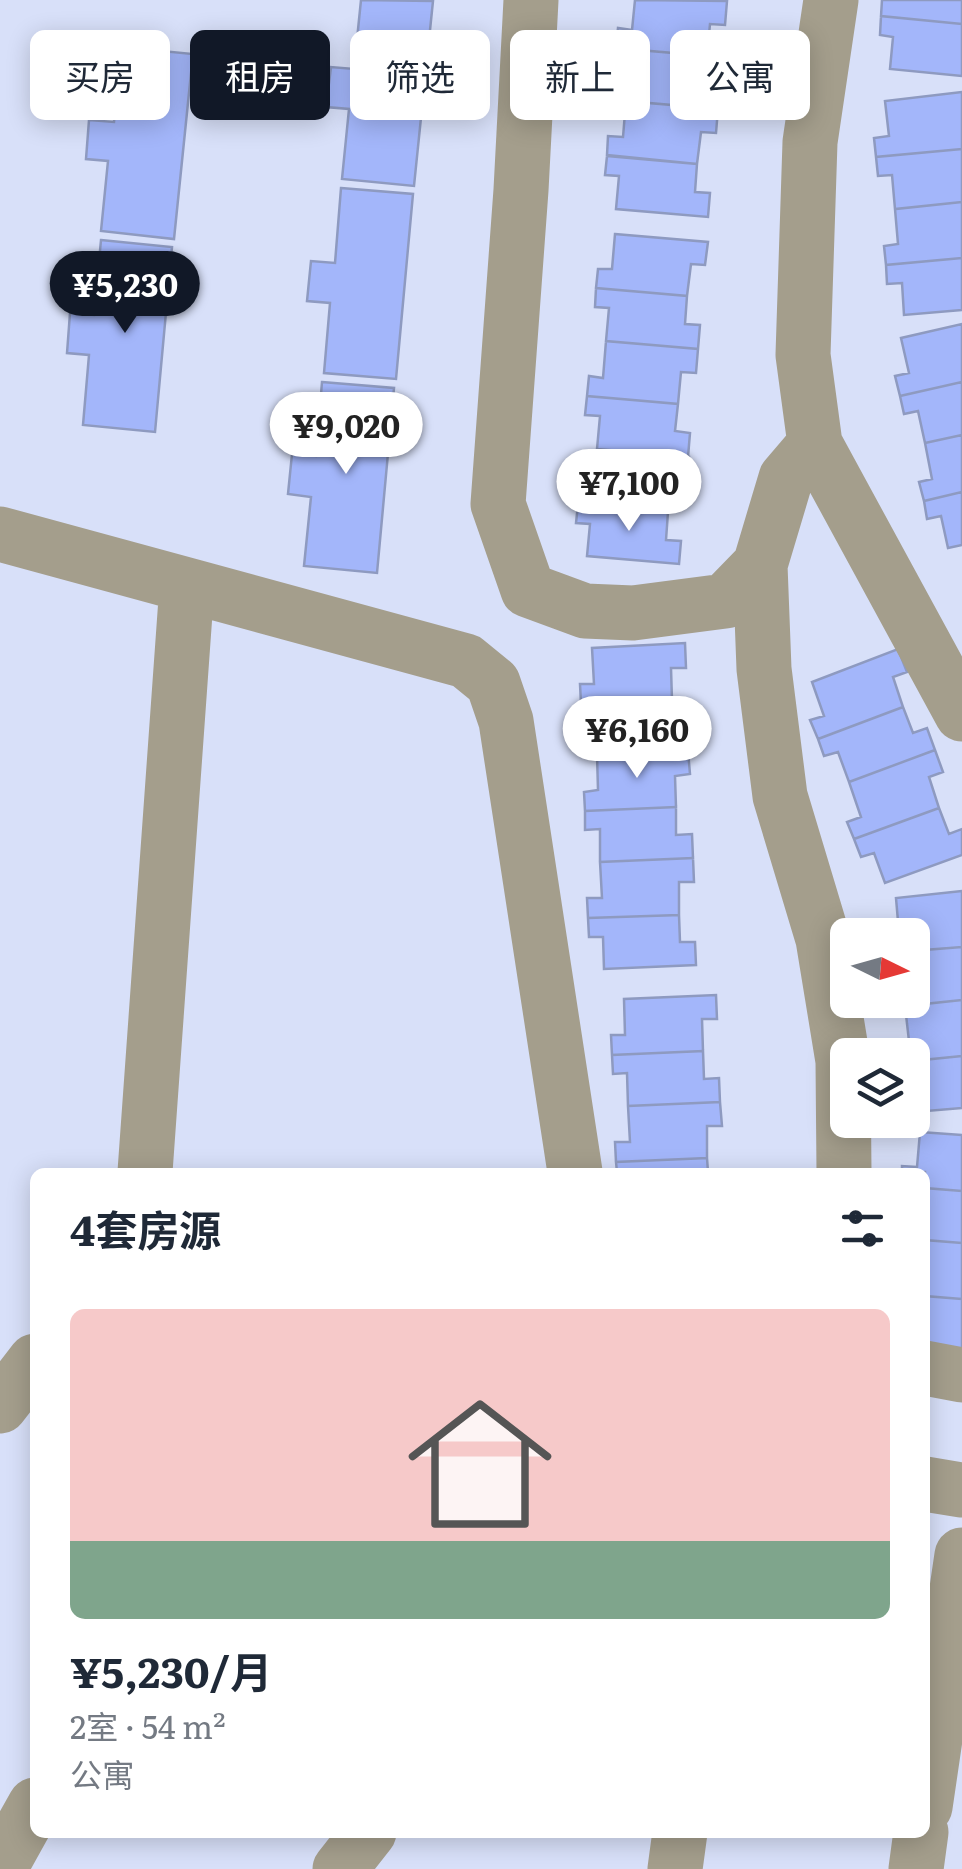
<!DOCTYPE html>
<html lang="zh">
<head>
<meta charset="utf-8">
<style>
  :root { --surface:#fff; --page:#f6f6f7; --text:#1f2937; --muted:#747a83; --line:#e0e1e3; --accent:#111827 }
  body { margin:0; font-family:Literata,"Noto Sans SC",serif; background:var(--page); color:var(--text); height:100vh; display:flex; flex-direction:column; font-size:38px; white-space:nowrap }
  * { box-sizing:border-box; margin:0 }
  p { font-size:32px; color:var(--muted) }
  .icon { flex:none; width:55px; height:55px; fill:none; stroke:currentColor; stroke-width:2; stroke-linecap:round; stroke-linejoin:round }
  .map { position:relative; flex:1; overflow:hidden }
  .side { position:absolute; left:30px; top:1168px; width:900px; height:670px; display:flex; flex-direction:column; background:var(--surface); border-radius:15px; box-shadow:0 5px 25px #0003 }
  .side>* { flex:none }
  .hud { position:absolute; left:30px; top:30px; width:902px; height:90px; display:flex; gap:20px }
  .needle { width:65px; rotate:95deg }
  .controls { position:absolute; left:830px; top:918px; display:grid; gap:20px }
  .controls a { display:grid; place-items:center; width:100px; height:100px; border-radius:15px; background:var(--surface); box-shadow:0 5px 25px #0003; font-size:50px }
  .price { position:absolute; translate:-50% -85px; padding:0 22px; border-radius:35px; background:#fff; color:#222; font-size:32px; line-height:65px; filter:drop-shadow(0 2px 5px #0008) }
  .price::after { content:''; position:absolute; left:50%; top:60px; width:30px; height:22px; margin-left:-15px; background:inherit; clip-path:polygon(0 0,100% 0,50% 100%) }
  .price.active { background:var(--accent); color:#fff }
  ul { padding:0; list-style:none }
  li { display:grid; align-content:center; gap:20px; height:530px; padding:0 40px }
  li+li { border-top:2px solid var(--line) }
  li span { display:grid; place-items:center; height:310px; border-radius:15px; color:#555 }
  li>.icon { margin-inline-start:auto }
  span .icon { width:180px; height:180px; fill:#fffc; stroke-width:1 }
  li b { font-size:42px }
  h2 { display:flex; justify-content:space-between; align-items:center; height:120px; padding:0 40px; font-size:42px }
  .tag { padding:0 35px; border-radius:15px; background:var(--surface); box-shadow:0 5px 25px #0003; font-size:35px; line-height:90px }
  .tag.active { background:var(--accent); color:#fff }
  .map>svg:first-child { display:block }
</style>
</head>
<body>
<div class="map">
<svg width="962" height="1869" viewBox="0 0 962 1869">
  <rect width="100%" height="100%" fill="#d8e0f9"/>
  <path fill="#a3b6fa" stroke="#8e9ac0" stroke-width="2.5" d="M 361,0 L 433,1 L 414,186 L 342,179 L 349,109 L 326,107 L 331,67 L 354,69 Z
    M 635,0 L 727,1 L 725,25 L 710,24 L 707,56 L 616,48 L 618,28 L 632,30 Z
    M 882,0 L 962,0 L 962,24 L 881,16 Z
    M 881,16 L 962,24 L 962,76 L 890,69 L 893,37 L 880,35 Z
    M 121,47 L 193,54 L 174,239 L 101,231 L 108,161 L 86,159 L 89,120 L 114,122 Z
    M 616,48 L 707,56 L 704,84 L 719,85 L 717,109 L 626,101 L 629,69 L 614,67 Z
    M 962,92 L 962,149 L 876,157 L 874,138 L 889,136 L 885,101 Z
    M 626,101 L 718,109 L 716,133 L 701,132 L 697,164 L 607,155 L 608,136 L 623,137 Z
    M 962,149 L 962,202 L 895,209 L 892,175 L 878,176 L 876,157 Z
    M 607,156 L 697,164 L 695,192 L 710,193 L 708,217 L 616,209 L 619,176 L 605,175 Z
    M 341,188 L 413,194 L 396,379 L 324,373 L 330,303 L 307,301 L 311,261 L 335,263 Z
    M 962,202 L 962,258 L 886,265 L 884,246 L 898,244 L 895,209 Z
    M 615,234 L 708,242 L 705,265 L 691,264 L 687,296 L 596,288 L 598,269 L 612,269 Z
    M 101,240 L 172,247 L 155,432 L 83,425 L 89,355 L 67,353 L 70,313 L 94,315 Z
    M 962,258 L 962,310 L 904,315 L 902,283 L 887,284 L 886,265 Z
    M 596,288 L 687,296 L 685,324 L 700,325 L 698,349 L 606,341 L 609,308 L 595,307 Z
    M 962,324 L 962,382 L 900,396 L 895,376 L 909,373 L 901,338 Z
    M 606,341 L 698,349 L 696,373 L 681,372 L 678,404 L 587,396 L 589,376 L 603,378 Z
    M 322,382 L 394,388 L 377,573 L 304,566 L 311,497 L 288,494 L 292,454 L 316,456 Z
    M 962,382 L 962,435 L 925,443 L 918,411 L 904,414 L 900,396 Z
    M 587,396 L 678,404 L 675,431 L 690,433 L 688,457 L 597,449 L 600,416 L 585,415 Z
    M 962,435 L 962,492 L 924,501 L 919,482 L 932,479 L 925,443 Z
    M 597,449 L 689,457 L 687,481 L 672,479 L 668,511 L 578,503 L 579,484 L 594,485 Z
    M 962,492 L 962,545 L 948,548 L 941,516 L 927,519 L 924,501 Z
    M 578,504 L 668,512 L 666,540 L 681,541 L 679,564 L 587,556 L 590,524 L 576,523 Z
    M 685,643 L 686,668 L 671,668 L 672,700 L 581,704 L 580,684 L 594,684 L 592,648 Z
    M 898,649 L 907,672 L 893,677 L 903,707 L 818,739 L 810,720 L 824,716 L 812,682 Z
    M 672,700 L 673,728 L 688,727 L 688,751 L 597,755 L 595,722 L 581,723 L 581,704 Z
    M 903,707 L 913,733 L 927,728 L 935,750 L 849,782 L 838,752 L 824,756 L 818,739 Z
    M 935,750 L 943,772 L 929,777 L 939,808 L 854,839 L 847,822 L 861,817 L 849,782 Z
    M 688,751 L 690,774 L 675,776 L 676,807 L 585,811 L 584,792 L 598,790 L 597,755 Z
    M 676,807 L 676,835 L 692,834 L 693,858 L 600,862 L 600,829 L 585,830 L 585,811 Z
    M 939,808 L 949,834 L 962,829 L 962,855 L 885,883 L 874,853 L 861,857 L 854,839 Z
    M 693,858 L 694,882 L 679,882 L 679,915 L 588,918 L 587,898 L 602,898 L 600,862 Z
    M 962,891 L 962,947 L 912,951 L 912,935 L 885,935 L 899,933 L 896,898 Z
    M 679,915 L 680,942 L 695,942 L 696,965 L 604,969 L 603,937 L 589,937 L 588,918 Z
    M 962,947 L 962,1000 L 905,1006 L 905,1000 L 912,1000 L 912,951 Z
    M 716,995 L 717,1019 L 702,1019 L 703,1051 L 612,1055 L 611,1035 L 625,1035 L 624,999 Z
    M 962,1000 L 962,1056 L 912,1061 L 912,1055 L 896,1055 L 895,1043 L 909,1041 L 905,1006 Z
    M 703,1051 L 704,1079 L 719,1078 L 720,1102 L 628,1106 L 627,1073 L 613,1074 L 612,1055 Z
    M 962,1056 L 962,1108 L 915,1112 L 912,1061 Z
    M 720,1102 L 722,1126 L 707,1126 L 707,1158 L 616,1162 L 615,1142 L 630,1142 L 628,1106 Z
    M 920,1132 L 962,1135 L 962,1191 L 925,1188 L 925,1172 L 902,1172 L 902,1166 L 917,1167 Z
    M 707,1158 L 708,1172 L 617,1172 L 616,1162 Z
    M 925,1188 L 962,1191 L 962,1243 L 925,1240 Z
    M 925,1240 L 962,1243 L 962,1299 L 925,1296 Z
    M 925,1296 L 962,1299 L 962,1352 L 925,1349 Z"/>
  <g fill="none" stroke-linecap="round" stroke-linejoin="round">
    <path stroke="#a49e8c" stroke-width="55" d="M 531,0 L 521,190 L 498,504 L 528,590 L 585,611 L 633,613 L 725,601 L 760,565
      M 831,0 L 810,142 L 803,355 L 815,444 L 962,714
      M 815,444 L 786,478 L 760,565 L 764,669 L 780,796 L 823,939 L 843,1061 L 844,1172
      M 0,534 L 466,661 L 493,683 L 506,721 L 575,1172
      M 145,1172 L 187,585
      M 925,1368 L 962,1375
      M 0,1406 L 35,1361
      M 925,1484 L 962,1490
      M 925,1807 L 962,1555
      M 0,1868 L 35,1805
      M 340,1869 L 369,1832
      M 675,1869 L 680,1832
      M 916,1869 L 921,1832"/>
  </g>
</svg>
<div class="controls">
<a><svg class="needle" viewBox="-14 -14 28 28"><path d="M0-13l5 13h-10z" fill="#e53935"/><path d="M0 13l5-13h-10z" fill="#747a83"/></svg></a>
<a><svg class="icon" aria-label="layers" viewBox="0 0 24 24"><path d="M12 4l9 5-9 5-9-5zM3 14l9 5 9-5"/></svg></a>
</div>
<b class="price active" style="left:125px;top:336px">¥5,230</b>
<b class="price" style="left:346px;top:477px">¥9,020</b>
<b class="price" style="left:629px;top:534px">¥7,100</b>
<b class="price" style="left:637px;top:781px">¥6,160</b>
<div class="hud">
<a class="tag">买房</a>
<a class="tag active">租房</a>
<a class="tag">筛选</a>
<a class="tag">新上</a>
<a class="tag">公寓</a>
</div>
<section class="side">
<h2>4套房源<svg class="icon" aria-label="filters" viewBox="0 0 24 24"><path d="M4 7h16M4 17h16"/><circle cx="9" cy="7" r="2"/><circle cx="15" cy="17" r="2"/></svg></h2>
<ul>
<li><span style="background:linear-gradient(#f6c9c9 75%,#7fa58c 0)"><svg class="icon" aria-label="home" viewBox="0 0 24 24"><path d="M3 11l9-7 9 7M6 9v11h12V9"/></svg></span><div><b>¥5,230/月</b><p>2室 · 54 m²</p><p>公寓</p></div></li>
</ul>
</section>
</div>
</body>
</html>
